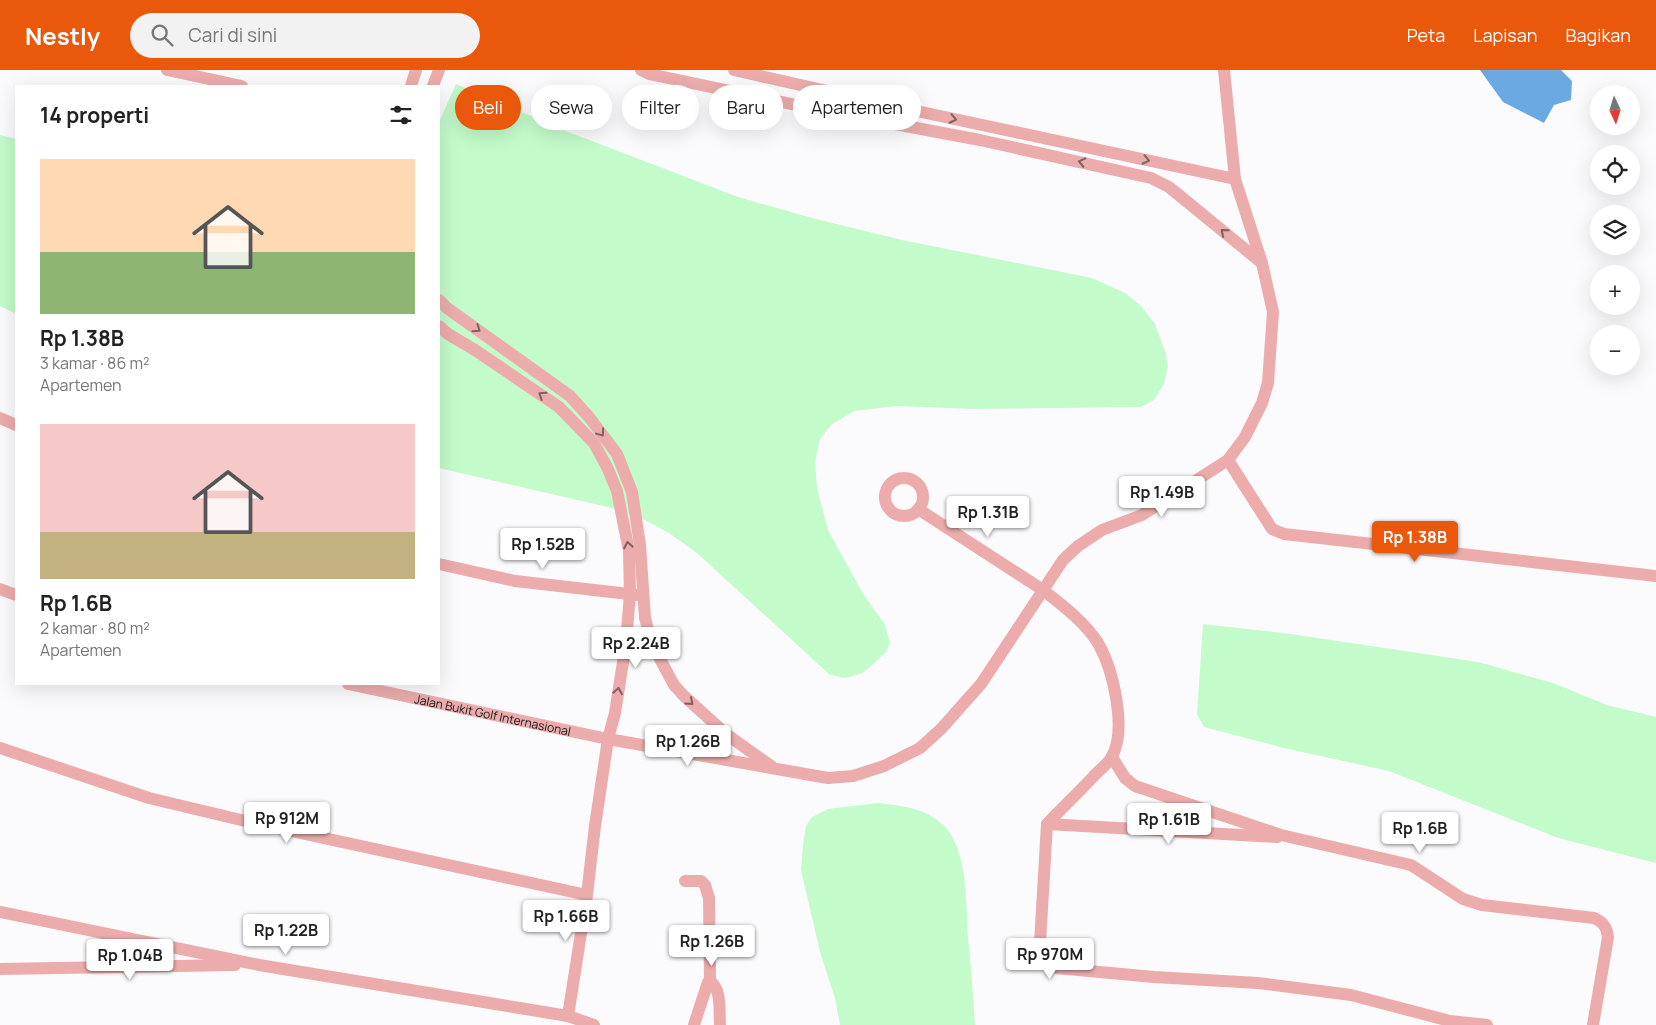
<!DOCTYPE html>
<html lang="id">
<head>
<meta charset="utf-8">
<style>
  :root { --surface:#fff; --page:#f2f2f2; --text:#222; --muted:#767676; --accent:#ea580c }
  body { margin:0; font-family:Manrope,sans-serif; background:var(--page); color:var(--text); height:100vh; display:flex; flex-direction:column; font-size:19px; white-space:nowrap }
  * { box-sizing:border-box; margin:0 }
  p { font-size:16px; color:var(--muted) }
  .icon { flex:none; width:28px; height:28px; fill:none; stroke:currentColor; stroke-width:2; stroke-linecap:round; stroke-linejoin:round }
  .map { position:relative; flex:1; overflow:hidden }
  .drawer { position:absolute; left:15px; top:15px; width:425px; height:600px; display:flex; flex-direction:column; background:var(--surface); border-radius:0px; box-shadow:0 5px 20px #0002 }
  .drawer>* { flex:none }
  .top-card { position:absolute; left:455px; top:15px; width:475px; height:45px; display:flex; gap:10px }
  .needle { width:32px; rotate:176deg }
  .tools { position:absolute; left:1590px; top:15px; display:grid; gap:10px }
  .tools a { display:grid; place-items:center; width:50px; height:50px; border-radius:50%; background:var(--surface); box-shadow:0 5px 20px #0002; font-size:25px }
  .price { position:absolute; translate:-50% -42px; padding:0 11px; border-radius:5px; background:#fff; color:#222; font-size:16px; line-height:32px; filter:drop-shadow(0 1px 2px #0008) }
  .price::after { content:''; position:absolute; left:50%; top:30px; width:15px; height:11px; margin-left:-8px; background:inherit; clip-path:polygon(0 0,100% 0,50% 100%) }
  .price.selected { background:var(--accent); color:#fff }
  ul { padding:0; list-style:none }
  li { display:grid; align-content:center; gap:10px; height:265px; padding:0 25px }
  li span { display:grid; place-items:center; height:155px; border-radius:0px; color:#555 }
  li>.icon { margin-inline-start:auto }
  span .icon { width:90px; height:90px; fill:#fffc; stroke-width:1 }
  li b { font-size:21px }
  h2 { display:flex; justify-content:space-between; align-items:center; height:60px; padding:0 25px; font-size:21px }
  .tag { padding:0 18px; border-radius:22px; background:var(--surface); box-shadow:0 5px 20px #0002; font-size:18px; line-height:45px }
  .tag.selected { background:var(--accent); color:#fff }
  header { display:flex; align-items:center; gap:30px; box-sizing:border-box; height:70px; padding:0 25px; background:var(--accent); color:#fff }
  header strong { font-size:24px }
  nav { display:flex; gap:28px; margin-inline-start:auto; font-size:18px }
  .search { width:350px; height:45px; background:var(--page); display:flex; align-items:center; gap:12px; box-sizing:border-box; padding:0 18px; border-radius:28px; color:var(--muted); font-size:19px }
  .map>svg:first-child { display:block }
</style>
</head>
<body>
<header>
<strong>Nestly</strong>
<div class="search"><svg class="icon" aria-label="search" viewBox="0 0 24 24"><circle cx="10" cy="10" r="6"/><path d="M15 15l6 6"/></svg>Cari di sini</div>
<nav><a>Peta</a><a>Lapisan</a><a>Bagikan</a></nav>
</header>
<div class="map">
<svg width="1656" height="955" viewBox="0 0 1656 955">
  <rect width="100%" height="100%" fill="#fbfbfe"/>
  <path fill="#c3fbca" d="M 456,14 L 571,63 L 738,127 L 812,148 L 902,170 L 1092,208 L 1125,223 L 1141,236 L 1155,254 L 1166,284 L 1168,296 L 1164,314 L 1154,330 L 1141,337 L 973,339 L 898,336 L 854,341 L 832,354 L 820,369 L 815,392 L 817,418 L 828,460 L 862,522 L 885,555 L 890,573 L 886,582 L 871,596 L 862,603 L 850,607 L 842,608 L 829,604 L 697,483 L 669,463 L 645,450 L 608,437 L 439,398 L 439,52 Z
    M 0,65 L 16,69 L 16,244 L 0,236 Z
    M 1203,554 L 1291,564 L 1478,592 L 1553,613 L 1607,635 L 1656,647 L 1656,793 L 1558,768 L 1389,701 L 1284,678 L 1204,657 L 1197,644 Z
    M 878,733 C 902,736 928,738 945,757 C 968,781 966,835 968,867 C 971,896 973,926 975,955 L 840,955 L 835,928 L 820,882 L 801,800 L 803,775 L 806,756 L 811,748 L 816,745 L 828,739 Z"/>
  <path fill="#6aa9e2" d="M 1480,0 L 1561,0 L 1572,11 L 1571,30 L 1554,35 L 1544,53 L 1503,32 Z"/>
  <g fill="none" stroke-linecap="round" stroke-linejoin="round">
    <g stroke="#ebacab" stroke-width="12">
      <path d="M 167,0 L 242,16"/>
      <path d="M 641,0 L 649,4 L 820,40 L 980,70 L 1151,108 L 1169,117 L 1262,193"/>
      <path d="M 734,0 L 912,40 L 1235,109"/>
      <path d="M 411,16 L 416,0"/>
      <path d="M 433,16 L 439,0"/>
      <path d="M 439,230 L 447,238 L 570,326 L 589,347 L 617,384 L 632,422 L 640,475 L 645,548 L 652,574 L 674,615 L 684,626 L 726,664 L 771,696"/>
      <path d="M 439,256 L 448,264 L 475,280 L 559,337 L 594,373 L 607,397 L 617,421 L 629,481 L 630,524 L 626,573 L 615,643 L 608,669 L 595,756 L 587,825 L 568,946 L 594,955"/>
      <path d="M 0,348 L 16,355"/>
      <path d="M 1228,390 L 1272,459 L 1284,464 L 1656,506"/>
      <circle cx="904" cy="427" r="19"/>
      <path d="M 918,439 L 1043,520 C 1062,535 1085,552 1098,573 C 1113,599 1128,661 1111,688 C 1107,695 1098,701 1093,707 C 1078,723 1062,738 1047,754 L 1040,873 C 1042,885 1044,893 1056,898 L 1154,907 L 1258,913 L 1351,925 L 1450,951 L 1487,955"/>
      <path d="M 439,494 L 515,511 L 638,525"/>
      <path d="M 0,519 L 16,525"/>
      <path id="s1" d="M 348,614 L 608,669 L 828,708 L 853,706 L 884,696 L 920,678 L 941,659 L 981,614 L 1063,490 L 1078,476 L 1102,460 L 1142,445 L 1228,390 L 1245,367 L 1262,333 L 1268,313 L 1273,242 L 1262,193 L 1235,109 L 1224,0"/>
      <path d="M 0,678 L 149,728 L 241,750 L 587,825"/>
      <path d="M 1112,687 L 1125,708 L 1135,716 L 1281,765 L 1411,795 L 1463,829 L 1482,835 L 1594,848 C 1603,852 1607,857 1608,867 L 1593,955"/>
      <path d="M 1047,754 L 1277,767"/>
      <path d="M 685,811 L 701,811 L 705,815 L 709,828 L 710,911"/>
      <path d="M 0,842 L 259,895 L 568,946"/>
      <path d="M 0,899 L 235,895"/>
      <path d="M 694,955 L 708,912 L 710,911 C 722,919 719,942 720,955"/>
    </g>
  </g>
  <defs><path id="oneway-chevron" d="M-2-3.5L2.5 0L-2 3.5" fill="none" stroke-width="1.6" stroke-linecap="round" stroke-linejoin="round" transform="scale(1.25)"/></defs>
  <g stroke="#806061">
    <use href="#oneway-chevron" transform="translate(953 49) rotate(12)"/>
    <use href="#oneway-chevron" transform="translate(1146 90) rotate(12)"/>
    <use href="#oneway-chevron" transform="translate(1082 92) rotate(-167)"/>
    <use href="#oneway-chevron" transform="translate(1224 162) rotate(-141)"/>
    <use href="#oneway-chevron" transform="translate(477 259) rotate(35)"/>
    <use href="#oneway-chevron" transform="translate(542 325) rotate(-146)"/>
    <use href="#oneway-chevron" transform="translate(601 363) rotate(53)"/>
    <use href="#oneway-chevron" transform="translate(628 475) rotate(-100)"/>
    <use href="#oneway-chevron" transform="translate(618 621) rotate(-81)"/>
    <use href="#oneway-chevron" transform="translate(690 632) rotate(42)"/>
  </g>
  <g text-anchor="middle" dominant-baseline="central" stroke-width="4.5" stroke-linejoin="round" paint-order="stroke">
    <g font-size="12" fill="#151417" stroke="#fff">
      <text stroke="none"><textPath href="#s1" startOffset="148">Jalan Bukit Golf Internasional</textPath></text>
    </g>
  </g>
</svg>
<div class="tools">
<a><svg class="needle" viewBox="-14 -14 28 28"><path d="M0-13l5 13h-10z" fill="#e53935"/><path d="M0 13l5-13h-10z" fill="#767676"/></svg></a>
<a><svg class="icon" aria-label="locate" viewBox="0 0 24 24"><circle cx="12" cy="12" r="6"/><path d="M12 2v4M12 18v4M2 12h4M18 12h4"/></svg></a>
<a><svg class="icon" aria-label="layers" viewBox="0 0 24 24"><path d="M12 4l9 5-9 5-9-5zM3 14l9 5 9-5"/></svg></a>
<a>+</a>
<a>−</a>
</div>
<b class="price" style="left:1162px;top:448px">Rp 1.49B</b>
<b class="price" style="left:988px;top:468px">Rp 1.31B</b>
<b class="price selected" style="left:1415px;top:493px">Rp 1.38B</b>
<b class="price" style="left:543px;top:500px">Rp 1.52B</b>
<b class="price" style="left:636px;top:599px">Rp 2.24B</b>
<b class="price" style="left:688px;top:697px">Rp 1.26B</b>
<b class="price" style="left:287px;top:774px">Rp 912M</b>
<b class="price" style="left:1169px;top:775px">Rp 1.61B</b>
<b class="price" style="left:1420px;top:784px">Rp 1.6B</b>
<b class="price" style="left:566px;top:872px">Rp 1.66B</b>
<b class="price" style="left:286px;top:886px">Rp 1.22B</b>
<b class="price" style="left:712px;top:897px">Rp 1.26B</b>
<b class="price" style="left:1050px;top:910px">Rp 970M</b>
<b class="price" style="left:130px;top:911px">Rp 1.04B</b>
<div class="top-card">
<a class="tag selected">Beli</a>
<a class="tag">Sewa</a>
<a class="tag">Filter</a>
<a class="tag">Baru</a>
<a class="tag">Apartemen</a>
</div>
<section class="drawer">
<h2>14 properti<svg class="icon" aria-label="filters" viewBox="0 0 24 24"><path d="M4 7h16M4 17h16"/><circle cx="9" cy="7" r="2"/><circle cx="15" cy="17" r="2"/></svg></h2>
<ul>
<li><span style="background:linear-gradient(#ffd9b3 60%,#8fb573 0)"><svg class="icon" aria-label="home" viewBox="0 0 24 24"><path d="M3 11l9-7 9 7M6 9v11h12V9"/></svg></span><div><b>Rp 1.38B</b><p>3 kamar · 86 m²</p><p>Apartemen</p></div></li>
<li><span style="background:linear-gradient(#f6c9c9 70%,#c2b280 0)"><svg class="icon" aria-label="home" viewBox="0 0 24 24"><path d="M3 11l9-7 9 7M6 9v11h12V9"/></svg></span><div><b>Rp 1.6B</b><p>2 kamar · 80 m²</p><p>Apartemen</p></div></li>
</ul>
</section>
</div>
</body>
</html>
